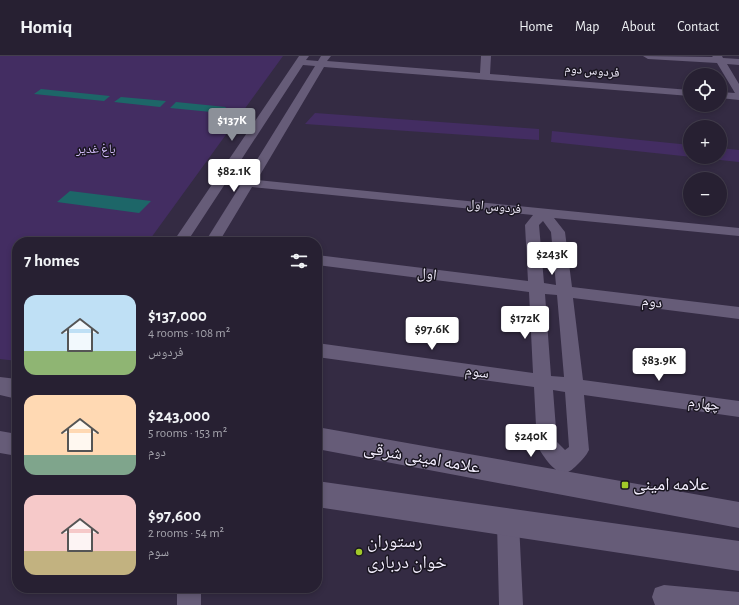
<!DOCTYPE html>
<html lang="en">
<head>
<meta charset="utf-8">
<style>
  :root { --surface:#272032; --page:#2f283a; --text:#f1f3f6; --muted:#a4a3ac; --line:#433e4d; --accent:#8c9099 }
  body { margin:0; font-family:"Alegreya Sans","Noto Naskh Arabic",sans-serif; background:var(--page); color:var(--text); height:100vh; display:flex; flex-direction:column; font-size:15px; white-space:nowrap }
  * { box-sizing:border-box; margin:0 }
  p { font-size:13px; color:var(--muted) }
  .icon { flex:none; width:22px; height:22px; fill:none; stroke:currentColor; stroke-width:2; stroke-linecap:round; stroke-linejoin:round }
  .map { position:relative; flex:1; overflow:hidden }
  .drawer { position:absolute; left:12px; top:181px; width:310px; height:356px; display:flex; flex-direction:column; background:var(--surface); border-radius:16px; box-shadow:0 2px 6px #0003,0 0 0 1px var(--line) }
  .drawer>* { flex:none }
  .buttons { position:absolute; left:683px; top:12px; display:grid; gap:8px }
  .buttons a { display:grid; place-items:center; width:44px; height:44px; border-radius:50%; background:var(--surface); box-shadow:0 2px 6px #0003,0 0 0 1px var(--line); font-size:20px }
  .price { position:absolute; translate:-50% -34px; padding:0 9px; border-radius:4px; background:#fff; color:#222; font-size:13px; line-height:26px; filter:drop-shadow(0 1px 2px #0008) }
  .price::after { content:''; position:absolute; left:50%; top:24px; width:12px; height:9px; margin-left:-6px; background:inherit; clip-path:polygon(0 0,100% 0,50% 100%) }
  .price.active { background:var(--accent); color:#fff }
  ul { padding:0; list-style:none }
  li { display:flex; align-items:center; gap:12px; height:100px; padding:0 12px }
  li span { display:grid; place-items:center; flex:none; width:112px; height:80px; border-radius:12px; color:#555 }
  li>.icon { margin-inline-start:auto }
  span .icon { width:48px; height:48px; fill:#fffc; stroke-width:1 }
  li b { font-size:17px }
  h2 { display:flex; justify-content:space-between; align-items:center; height:48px; padding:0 12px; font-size:17px }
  header { display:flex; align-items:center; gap:24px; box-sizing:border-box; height:56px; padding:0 20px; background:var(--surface); border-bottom:1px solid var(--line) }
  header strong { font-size:19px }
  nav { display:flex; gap:22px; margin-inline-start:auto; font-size:14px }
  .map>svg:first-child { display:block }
</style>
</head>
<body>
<header>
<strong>Homiq</strong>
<nav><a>Home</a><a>Map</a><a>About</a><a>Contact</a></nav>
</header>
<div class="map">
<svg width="739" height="549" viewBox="0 0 739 549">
  <rect width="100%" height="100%" fill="#342b43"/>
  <path fill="#432d62" d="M 0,0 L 283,0 L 148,186 L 17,186 L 17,305 L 0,303 Z
    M 315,57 L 539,73 L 539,84 L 305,68 Z
    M 552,75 L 690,89 L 690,101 L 720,101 L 720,92 L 739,94 L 739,106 L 551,86 Z"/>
  <path fill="#1d6668" d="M 41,33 L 110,40 L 104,45 L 34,38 Z
    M 121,41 L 166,45 L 160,51 L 114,46 Z
    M 176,46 L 226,51 L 222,57 L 170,52 Z
    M 70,135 L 151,145 L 139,157 L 57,146 Z"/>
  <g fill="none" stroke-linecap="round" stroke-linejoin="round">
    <path fill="#665c78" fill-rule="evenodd" d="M 299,0 L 309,0 L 306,4 L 318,5 L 321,0 L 331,0 L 327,5 L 480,17 L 481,0 L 491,0 L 490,18 L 690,34 L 690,40 L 324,11 L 257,124 L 739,172 L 739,180 L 554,162 L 565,176 L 572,231 L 739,251 L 739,263 L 573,242 L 583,324 L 739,345 L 739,361 L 584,339 L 589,394 C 586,400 582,404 578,408 C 574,412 570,416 565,417 C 554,418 541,397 537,389 L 534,331 L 317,301 L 317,287 L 533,317 L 529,236 L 317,209 L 317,199 L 528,225 L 525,169 L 533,159 L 252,131 L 219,186 L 205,186 L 240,130 L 225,128 L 187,186 L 173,186 ZM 303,9 L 315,10 L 245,123 L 230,121 ZM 543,165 L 551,176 L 556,229 L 544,227 L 539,169 ZM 545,238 L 557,239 L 564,321 L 551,320 ZM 553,334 L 565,336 L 569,391 L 565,394 L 557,386 Z
      M 643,0 L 713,1 L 712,0 L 722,0 L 723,2 L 739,3 L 739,9 L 727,8 L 739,28 L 739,44 L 720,42 L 720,36 L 735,37 L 717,7 L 648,3 Z
      M 508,456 L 516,459 L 519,467 L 523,549 L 499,549 L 497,467 L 500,459 Z
      M 664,529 L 739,536 L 739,549 L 655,549 L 652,541 L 655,532 Z
      M 177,532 L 201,532 L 201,549 L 177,549 Z"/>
    <path fill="#665c78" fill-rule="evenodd" d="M 0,321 L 17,323 L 17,343 L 0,339 Z
      M 317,371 L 739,446 L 739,472 L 317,393 Z
      M 0,375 L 17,378 L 17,400 L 0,397 Z
      M 317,425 L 739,485 L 739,515 L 317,451 Z"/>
  </g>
  <g fill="#a1c929" stroke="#1a1621" stroke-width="1.5">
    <rect x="621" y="425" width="8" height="8" rx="2"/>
    <circle cx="359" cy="496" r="4"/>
  </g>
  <g text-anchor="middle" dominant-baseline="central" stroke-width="3" stroke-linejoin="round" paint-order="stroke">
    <g font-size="13" fill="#f3eefe" stroke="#1a1621">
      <text transform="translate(592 15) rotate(5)">فردوس دوم</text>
      <text transform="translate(494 151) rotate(6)">فردوس اول</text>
    </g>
    <g font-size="13" fill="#d3bdfa" stroke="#1a1621">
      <text x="96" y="93">باغ غدیر</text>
    </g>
    <g font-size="15" fill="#f3eefe" stroke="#1a1621">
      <text transform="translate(427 218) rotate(7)">اول</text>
      <text transform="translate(652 246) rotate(7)">دوم</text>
      <text transform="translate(477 316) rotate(8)">سوم</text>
      <text transform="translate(704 348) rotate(8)">چهارم</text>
    </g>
    <g font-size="18" fill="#f3eefe" stroke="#1a1621">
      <text transform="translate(422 402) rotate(10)">علامه امینی شرقی</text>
    </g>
    <g font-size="18" fill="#f3eefe" stroke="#1a1621" text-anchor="start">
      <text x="633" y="429">علامه امینی</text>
      <text x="367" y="486">رستوران<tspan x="367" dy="21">خوان درباری</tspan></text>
    </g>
  </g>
</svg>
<div class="buttons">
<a><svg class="icon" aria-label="locate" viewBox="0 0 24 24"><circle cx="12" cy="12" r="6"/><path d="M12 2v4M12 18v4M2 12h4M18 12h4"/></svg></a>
<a>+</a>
<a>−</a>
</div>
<b class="price active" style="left:232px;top:86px">$137K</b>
<b class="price" style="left:234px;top:137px">$82.1K</b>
<b class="price" style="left:552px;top:220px">$243K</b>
<b class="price" style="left:525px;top:284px">$172K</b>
<b class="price" style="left:432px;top:295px">$97.6K</b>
<b class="price" style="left:659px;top:326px">$83.9K</b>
<b class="price" style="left:531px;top:402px">$240K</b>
<section class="drawer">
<h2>7 homes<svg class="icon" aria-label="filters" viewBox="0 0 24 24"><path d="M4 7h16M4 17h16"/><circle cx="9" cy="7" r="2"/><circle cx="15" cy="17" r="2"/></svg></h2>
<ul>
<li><span style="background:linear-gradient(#bfe0f5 70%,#8fb573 0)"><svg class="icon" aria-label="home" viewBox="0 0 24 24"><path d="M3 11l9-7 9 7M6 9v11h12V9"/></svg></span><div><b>$137,000</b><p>4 rooms · 108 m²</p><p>فردوس</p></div></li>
<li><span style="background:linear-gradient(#ffd9b3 75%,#7fa58c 0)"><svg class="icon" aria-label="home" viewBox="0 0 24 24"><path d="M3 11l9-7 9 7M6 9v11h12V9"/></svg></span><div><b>$243,000</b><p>5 rooms · 153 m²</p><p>دوم</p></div></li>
<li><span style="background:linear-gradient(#f6c9c9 70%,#c2b280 0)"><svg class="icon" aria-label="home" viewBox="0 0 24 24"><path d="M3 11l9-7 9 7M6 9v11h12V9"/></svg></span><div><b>$97,600</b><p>2 rooms · 54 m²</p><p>سوم</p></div></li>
</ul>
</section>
</div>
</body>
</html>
